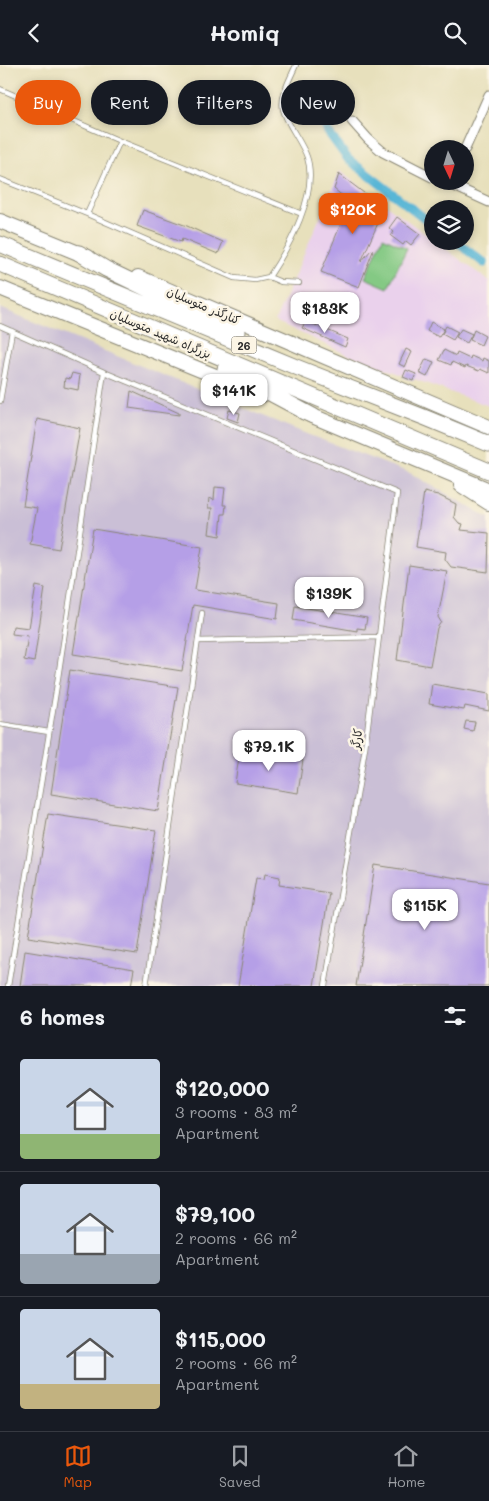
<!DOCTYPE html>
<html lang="en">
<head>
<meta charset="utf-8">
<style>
  :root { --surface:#171b24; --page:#242831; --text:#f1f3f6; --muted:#9ea1a6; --line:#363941; --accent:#ea580c }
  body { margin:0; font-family:Mali,"Playpen Sans Arabic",sans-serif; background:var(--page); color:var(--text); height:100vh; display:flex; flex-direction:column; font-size:19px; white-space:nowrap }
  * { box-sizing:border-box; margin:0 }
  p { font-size:16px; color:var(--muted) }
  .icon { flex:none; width:28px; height:28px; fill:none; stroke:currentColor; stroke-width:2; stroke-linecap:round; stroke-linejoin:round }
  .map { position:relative; height:921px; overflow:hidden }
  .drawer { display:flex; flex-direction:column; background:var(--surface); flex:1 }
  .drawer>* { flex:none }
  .hud { position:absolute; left:15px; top:15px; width:460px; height:45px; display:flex; gap:10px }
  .needle { width:32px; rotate:176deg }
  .controls { position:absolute; left:424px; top:75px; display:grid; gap:10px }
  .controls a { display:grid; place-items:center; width:50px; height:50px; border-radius:50%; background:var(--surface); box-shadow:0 2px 8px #0003; font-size:25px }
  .price { position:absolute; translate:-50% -42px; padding:0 11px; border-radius:10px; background:#fff; color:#222; font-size:16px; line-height:32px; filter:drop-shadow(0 1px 2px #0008) }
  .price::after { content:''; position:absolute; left:50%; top:30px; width:15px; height:11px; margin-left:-8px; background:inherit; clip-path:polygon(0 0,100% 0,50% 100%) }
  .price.on { background:var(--accent); color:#fff }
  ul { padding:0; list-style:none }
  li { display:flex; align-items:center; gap:15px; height:125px; padding:0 20px }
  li+li { border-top:1px solid var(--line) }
  li span { display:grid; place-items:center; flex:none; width:140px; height:100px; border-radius:5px; color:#555 }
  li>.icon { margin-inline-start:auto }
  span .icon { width:60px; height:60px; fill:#fffc; stroke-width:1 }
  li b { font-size:21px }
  h2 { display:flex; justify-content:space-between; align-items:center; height:60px; padding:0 20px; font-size:21px }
  .pill { padding:0 18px; border-radius:22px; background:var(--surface); box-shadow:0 2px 8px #0003; font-size:18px; line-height:45px }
  .pill.on { background:var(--accent); color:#fff }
  header { display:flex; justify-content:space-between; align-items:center; height:65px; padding:0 20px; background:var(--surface); font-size:22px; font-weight:700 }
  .tab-bar { display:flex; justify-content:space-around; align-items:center; height:70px; border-top:1px solid var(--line); background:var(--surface); font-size:14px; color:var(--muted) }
  .tab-bar a { display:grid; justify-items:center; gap:2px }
  .tab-bar .on { color:var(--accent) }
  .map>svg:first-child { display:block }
</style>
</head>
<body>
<header><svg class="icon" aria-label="back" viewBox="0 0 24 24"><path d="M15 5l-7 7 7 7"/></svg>Homiq<svg class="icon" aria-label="search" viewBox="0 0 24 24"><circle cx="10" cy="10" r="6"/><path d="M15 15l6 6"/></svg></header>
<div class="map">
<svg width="489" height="921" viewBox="0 0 489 921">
  <rect width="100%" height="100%" fill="#fcf5e5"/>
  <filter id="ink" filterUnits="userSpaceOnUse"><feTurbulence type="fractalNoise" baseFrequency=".02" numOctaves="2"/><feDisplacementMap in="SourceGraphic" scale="10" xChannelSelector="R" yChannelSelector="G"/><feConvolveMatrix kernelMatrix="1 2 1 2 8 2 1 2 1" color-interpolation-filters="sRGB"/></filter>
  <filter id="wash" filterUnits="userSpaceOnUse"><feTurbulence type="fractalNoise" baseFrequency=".0096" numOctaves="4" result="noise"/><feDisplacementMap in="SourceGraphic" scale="20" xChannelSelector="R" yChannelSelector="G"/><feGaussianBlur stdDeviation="1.12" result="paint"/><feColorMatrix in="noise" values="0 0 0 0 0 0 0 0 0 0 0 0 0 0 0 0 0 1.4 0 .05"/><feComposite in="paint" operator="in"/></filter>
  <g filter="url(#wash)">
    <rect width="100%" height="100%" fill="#e7e0bc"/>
    <path fill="#ead1ec" d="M 340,106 L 489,216 L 489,341 L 348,290 L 275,256 Z"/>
    <path fill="#cabfd6" d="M 0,243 L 309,370 L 410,408 L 489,453 L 489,921 L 0,921 Z"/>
    <path fill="#84c984" stroke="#587a58" d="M 383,172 L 407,183 L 388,223 L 365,213 Z"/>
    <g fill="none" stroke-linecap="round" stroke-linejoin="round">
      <path stroke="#58b6d6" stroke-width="9" d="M 316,41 L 328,67 L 348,94 L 432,159
        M 455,176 L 484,198"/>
    </g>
    <g id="blocks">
      <path fill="#b59fe7" d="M 339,109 L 385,144 L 374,156 L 378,158 L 361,197 L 371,185 L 373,186 L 359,222 L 321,207 L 350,137 L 334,124 Z
        M 143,145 L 187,161 L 223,177 L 218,189 L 182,174 L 181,177 L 137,161 Z
        M 397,152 L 420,169 L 411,180 L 406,176 L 403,180 L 391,171 L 394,167 L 389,163 Z
        M 306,256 L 348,274 L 345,282 L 302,263 Z
        M 431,257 L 444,264 L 439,272 L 427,266 Z
        M 446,261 L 458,267 L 453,275 L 442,269 Z
        M 461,264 L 472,269 L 467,278 L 456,272 Z
        M 474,265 L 485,271 L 481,280 L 470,275 Z
        M 406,284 L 412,287 L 405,302 L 399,299 Z
        M 444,285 L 456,291 L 457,288 L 470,294 L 471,291 L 482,296 L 483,293 L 489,296 L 489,308 L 480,304 L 479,306 L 466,301 L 465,303 L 452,297 L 451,300 L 439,295 Z
        M 426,294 L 434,297 L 427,312 L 419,308 Z
        M 406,305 L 416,309 L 413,316 L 403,312 Z
        M 72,308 L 80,310 L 78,325 L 64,322 L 65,313 L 70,314 Z
        M 131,326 L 179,348 L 179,350 L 129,343 Z
        M 229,345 L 240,348 L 238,357 L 227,353 Z
        M 37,354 L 80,363 L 59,484 L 30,479 L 37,443 L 23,441 Z
        M 215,422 L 225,423 L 223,440 L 226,440 L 225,449 L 222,449 L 220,471 L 209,469 L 212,443 L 208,443 L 209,433 L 214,435 Z
        M 424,427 L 438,430 L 456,439 L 454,452 L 459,458 L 463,459 L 461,465 L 489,468 L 488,507 L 451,502 L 445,494 L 446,487 L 416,482 Z
        M 93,464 L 202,482 L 195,525 L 279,538 L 277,554 L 193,540 L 182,606 L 73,589 Z
        M 409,500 L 447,506 L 438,552 L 441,557 L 437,563 L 430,601 L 397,595 Z
        M 36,521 L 45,523 L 34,597 L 24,595 L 28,571 L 12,569 L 13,561 L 29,563 Z
        M 295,541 L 367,553 L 365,564 L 357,563 L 357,566 L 293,555 Z
        M 70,605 L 178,622 L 158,746 L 51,729 Z
        M 432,619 L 489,629 L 489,646 L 465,641 L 464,645 L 429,639 Z
        M 466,656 L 475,657 L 473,666 L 464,664 Z
        M 240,686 L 303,695 L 298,728 L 235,718 Z
        M 48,749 L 156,765 L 137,889 L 28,872 Z
        M 375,800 L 489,818 L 489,921 L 356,921 Z
        M 265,809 L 280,812 L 279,820 L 329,828 L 314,921 L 238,921 L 256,813 L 264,814 Z
        M 25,886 L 134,904 L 131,921 L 20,921 Z"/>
    </g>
  </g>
  <g filter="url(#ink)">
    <use href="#blocks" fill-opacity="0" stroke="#898674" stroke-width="1"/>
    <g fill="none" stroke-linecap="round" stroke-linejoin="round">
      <g stroke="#898674" stroke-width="6">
        <path id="lane" d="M 0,24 L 120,76 L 302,149
          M 0,114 L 87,149 L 234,213 L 255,215 L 269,212 C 289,182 319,128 307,92 C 302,77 286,58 283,44 C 280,30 291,12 296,0
          M 87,149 L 120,76
          M 269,212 L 281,217 L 299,218
          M 0,261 L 104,307 L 397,428 L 365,683 L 325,921
          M 0,336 L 12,266
          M 198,576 L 379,572
          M 0,659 L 49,667
          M 8,921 L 56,626 L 104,307
          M 146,921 L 202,548"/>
      </g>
      <g stroke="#898674" stroke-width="11">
        <path id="street" d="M 352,56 L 368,74 L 383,87 L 432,112
          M 465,84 L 489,30
          M 443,116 L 489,137"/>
      </g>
      <g stroke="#898674" stroke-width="16">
        <path id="primary" d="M 0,156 L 88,192
          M 138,212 L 489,362
          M 0,223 L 262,330
          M 303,347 L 489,425
          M 461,420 L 489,438"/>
      </g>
      <g stroke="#898674" stroke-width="17">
        <path id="highway" d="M 0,179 L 296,302 L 426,353 L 489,379
          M 79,188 L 106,204 L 237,267
          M 0,199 L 489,406
          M 225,304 L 313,351"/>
      </g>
      <use href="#lane" stroke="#fff" stroke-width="4.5"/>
      <use href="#street" stroke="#fff" stroke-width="9"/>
      <use href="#primary" stroke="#fff" stroke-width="14"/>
      <use href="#highway" stroke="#fff" stroke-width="15"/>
    </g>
  </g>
  <g text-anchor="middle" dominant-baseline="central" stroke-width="5" stroke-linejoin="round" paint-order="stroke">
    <rect fill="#fcf5e5" stroke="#6a6863" stroke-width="1" x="231.5" y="271.5" width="25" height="17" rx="4"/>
    <g font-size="11" font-weight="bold" fill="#2b2b2b">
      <text x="244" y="280">26</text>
    </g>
    <g font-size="12" fill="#2b2b2b" stroke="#fcf5e5">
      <text transform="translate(204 240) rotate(23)">کنارگذر متوسلیان</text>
      <text transform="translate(161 268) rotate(23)">بزرگراه شهید متوسلیان</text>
      <text transform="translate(356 674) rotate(-82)">کارگر</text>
    </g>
  </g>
</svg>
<div class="controls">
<a><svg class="needle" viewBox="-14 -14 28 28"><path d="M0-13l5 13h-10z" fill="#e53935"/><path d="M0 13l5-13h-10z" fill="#9ea1a6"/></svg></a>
<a><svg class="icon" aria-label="layers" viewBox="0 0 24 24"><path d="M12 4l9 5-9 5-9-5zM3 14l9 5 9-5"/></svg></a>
</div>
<b class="price on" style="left:353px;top:170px">$120K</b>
<b class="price" style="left:325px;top:269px">$183K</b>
<b class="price" style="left:234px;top:351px">$141K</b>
<b class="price" style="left:329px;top:554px">$139K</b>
<b class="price" style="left:269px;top:707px">$79.1K</b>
<b class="price" style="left:425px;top:866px">$115K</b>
<div class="hud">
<a class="pill on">Buy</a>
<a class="pill">Rent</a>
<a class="pill">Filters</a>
<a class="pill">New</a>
</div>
</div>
<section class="drawer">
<h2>6 homes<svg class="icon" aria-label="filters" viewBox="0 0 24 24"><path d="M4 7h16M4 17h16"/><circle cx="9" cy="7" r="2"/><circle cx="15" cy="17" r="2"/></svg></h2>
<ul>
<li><span style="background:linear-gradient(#c9d6e8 75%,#8fb573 0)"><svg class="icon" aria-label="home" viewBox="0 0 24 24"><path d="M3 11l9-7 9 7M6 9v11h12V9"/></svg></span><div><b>$120,000</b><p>3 rooms · 83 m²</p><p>Apartment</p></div></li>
<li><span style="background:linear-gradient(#c9d6e8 70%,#9aa5b1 0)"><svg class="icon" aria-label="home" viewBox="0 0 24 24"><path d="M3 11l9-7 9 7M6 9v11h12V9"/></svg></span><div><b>$79,100</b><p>2 rooms · 66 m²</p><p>Apartment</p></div></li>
<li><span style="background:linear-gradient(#c9d6e8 75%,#c2b280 0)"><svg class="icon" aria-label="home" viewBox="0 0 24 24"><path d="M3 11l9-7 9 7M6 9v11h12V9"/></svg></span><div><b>$115,000</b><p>2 rooms · 66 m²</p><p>Apartment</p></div></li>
</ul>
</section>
<nav class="tab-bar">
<a class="on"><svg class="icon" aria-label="map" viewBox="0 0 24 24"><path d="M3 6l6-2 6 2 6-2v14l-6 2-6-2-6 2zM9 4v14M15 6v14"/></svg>Map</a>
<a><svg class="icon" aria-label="saved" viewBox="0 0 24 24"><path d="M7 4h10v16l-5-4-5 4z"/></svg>Saved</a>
<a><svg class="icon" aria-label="home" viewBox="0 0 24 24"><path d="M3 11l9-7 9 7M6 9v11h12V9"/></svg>Home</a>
</nav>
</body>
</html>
